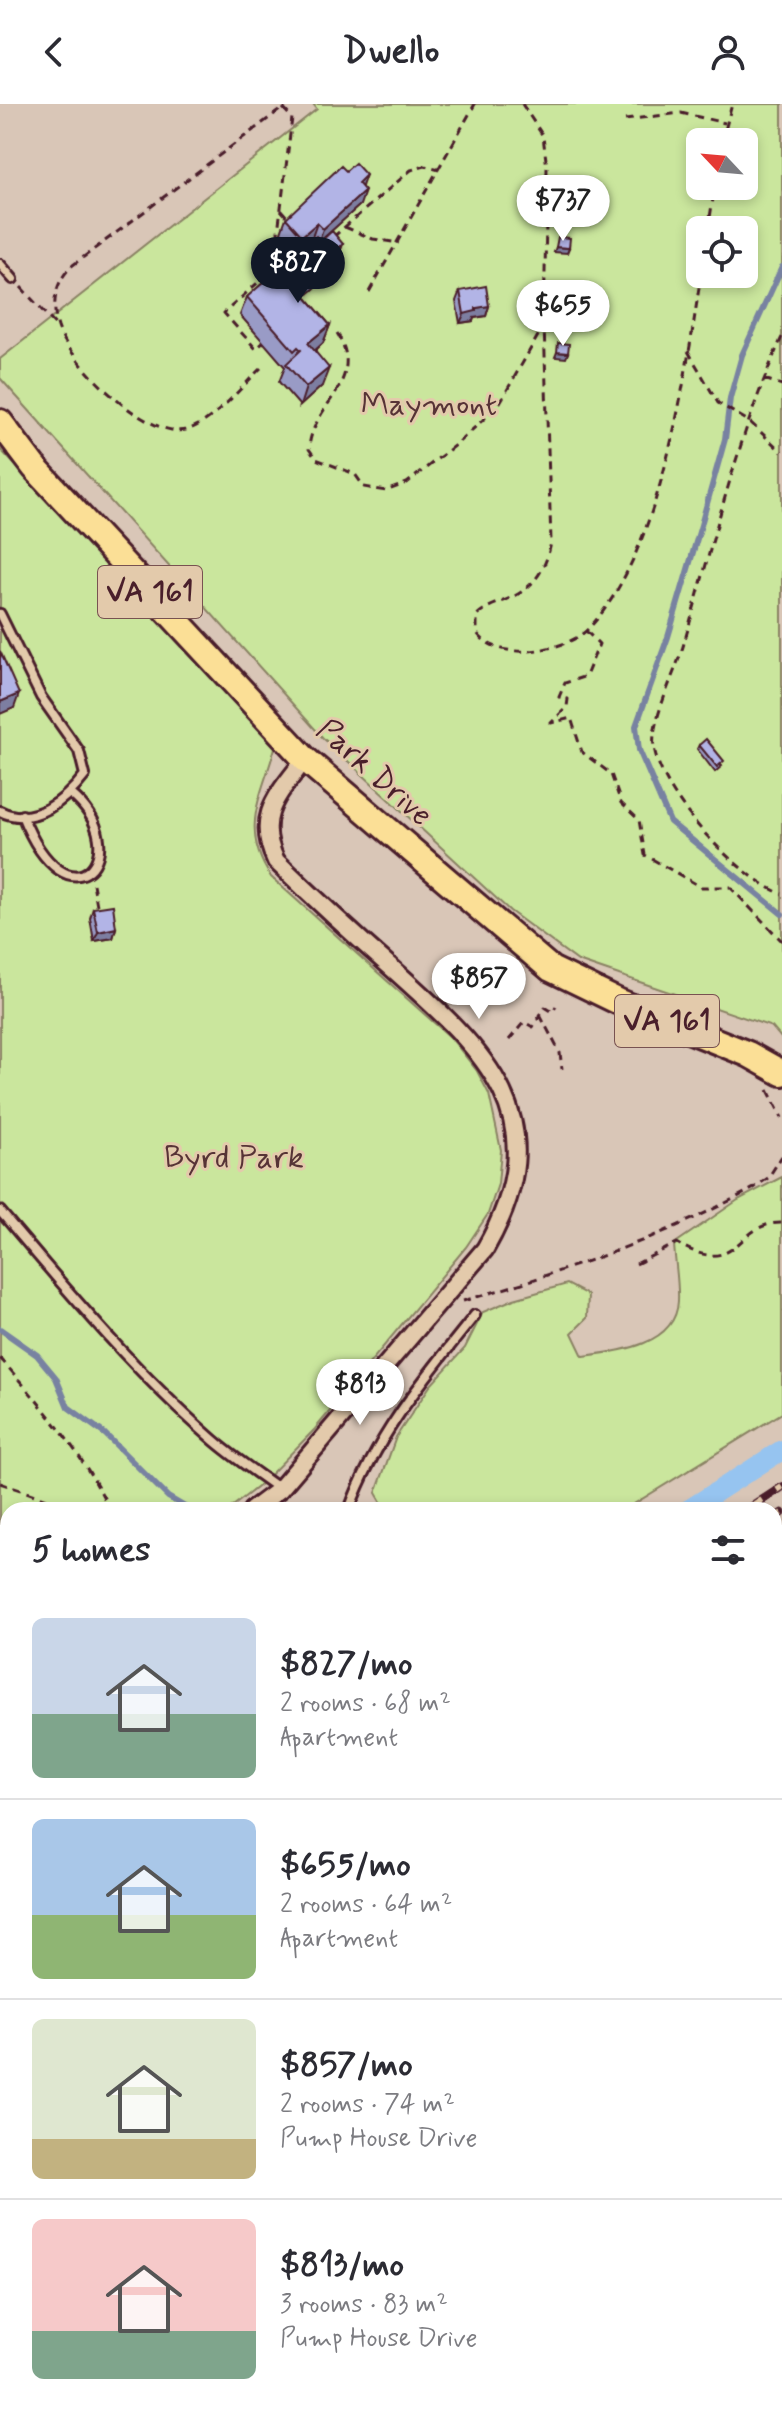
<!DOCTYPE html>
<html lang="en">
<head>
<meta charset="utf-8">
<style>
  :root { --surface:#fff; --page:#f2f2f3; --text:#2b2b33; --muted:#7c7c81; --line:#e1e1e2; --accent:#111827 }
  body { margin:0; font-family:Mynerve,sans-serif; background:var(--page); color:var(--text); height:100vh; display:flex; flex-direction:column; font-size:30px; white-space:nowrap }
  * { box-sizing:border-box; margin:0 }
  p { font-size:26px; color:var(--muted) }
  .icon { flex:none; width:44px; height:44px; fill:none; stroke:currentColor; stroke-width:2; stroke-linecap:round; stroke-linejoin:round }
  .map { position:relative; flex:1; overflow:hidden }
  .side { position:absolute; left:0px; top:1398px; width:782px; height:914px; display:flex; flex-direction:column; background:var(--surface); border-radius:24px 24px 0 0; box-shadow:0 4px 12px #0003 }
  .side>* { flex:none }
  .needle { width:52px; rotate:296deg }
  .buttons { position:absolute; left:686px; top:24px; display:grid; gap:16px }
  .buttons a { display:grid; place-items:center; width:72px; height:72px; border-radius:12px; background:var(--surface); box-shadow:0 4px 12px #0003; font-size:40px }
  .price { position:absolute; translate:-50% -68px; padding:0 18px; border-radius:28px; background:#fff; color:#222; font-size:26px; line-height:52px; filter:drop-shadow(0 2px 4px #0008) }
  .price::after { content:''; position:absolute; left:50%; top:48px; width:24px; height:18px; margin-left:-12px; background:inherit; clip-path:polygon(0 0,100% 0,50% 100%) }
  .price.selected { background:var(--accent); color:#fff }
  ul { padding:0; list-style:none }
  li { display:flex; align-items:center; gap:24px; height:200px; padding:0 32px }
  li+li { border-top:2px solid var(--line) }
  li span { display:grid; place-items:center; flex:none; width:224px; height:160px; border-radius:12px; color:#555 }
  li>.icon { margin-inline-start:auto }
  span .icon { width:96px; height:96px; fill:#fffc; stroke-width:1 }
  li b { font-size:34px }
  h2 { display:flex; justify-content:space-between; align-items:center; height:96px; padding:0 32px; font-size:34px }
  header { display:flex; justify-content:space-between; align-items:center; height:104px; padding:0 32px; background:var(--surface); font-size:36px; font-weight:800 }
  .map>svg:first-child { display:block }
</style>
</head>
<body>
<header><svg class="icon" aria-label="back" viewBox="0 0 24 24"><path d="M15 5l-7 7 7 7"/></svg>Dwello<svg class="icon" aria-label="person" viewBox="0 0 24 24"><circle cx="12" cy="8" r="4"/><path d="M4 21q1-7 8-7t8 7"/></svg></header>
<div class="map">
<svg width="782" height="2311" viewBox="0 0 782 2311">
  <rect width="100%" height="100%" fill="#d9c6b7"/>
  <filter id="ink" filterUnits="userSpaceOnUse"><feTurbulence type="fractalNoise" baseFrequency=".0125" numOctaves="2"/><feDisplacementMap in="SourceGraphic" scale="16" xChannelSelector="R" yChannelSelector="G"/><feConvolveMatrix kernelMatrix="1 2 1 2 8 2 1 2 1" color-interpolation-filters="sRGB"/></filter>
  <g filter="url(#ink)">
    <path fill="#cae69d" stroke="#8a8264" stroke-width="2" fill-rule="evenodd" d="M 313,0 L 782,0 L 782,935 L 772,923 L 578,857 L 510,807 L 323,634 L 0,274 L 0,255 L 317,5 ZM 700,38 L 744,38 L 744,82 L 700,82 ZM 700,126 L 744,126 L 744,170 L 700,170 Z
      M 0,345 L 276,640 C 263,690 238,724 271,773 L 450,933 L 477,967 L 489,990 L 501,1046 L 498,1080 L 488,1110 L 466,1143 L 315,1325 L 261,1380 L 228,1406 L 8,1406 L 8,1484 L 0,1485 Z
      M 782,1073 L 782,1309 L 624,1406 L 386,1406 L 376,1389 L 396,1333 L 430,1282 L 465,1244 L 483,1208 L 514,1195 L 567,1180 L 588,1191 L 587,1214 L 572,1229 L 583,1252 C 616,1248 676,1242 678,1197 C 679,1179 675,1159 674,1140 L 738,1096 Z
      M 782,1428 L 782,1769 L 774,1772 L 774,1434 Z
      M 0,1650 L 8,1661 L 8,1864 L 0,1869 Z
      M 8,1943 L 8,2179 L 0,2181 L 0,1948 Z
      M 62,2304 L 366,2304 L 357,2311 L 37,2311 Z"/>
    <path fill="#96c4f0" stroke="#7882a1" stroke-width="2" d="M 782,1769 L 782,2311 L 357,2311 L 366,2304 L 774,2304 L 774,1772 Z
      M 8,2177 L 8,2304 L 62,2304 L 37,2311 L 0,2311 L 0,2179 Z"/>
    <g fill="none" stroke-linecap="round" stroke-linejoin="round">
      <path stroke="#7882a1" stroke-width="6" d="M 782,163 L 742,251 L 730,294 L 725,335 L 701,421 L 668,533 L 636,622 L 639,646 L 670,718 L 782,810
        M 0,1225 L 37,1251 L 56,1274 L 68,1303 L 105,1330 L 168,1393 L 185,1403
        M 249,2311 L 256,2304"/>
      <path stroke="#96c4f0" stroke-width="20" d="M 688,1406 L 782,1346
        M 1,1586 L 8,1597
        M 0,1684 L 8,1679"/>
      <g stroke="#4a1f2b" stroke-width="14">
        <path id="lane" d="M 0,160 L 13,175
          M 0,510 L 41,593 L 79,647 L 85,671 C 66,696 33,724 0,707
          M 22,711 C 69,830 139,746 71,690
          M 0,1107 C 67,1186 132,1265 210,1333 C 231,1352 256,1368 279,1385
          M 349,1406 C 376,1331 426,1272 475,1211"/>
      </g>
      <g stroke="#4a1f2b" stroke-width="22">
        <path id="street" d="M 252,1406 L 280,1385 L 485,1145 C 560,1015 486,948 393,865 C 353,830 314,794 276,757 C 254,711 279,690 305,655
          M 0,1501 L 8,1500"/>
      </g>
      <g stroke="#4a1f2b" stroke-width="30">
        <path id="primary" d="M 0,318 L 34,363 L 305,655 L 551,865 L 617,897 L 748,950 L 782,969"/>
      </g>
      <path stroke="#4a1f2b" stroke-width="3" stroke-dasharray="8 6" stroke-linecap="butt" d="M 522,0 L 543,32 L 547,64 L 544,220 L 551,438 C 546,466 533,485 506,496 C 496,500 485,503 477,511 L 477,529 C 490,547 517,549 538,546 C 556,543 575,538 588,525 C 661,450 686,272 701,170
        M 283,4 L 292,14 L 278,128 L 284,161
        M 625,16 L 681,9 L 725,19
        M 722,38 L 732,0
        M 281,106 L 289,115
        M 345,123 L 373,135 L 399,139
        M 708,126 L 715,82
        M 333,133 L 411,66 L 425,62 L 439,66
        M 336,152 L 341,159
        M 21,183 L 59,225
        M 369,188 L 475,0
        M 337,229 C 368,279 311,300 309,345 L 316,355 L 355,370 L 364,383 L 386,387 L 407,379 L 460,337 L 498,302 L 543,223
        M 782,233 C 738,330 714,436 684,539 C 677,566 650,617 654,643 C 662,693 736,771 782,790
        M 266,236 L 256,245 L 224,209 L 283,156
        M 688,247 L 718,299 L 750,318 L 782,348
        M 261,264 C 241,283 213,319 186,326 C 146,335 70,259 58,223 C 51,200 55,177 73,161 L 288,0
        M 764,275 L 782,281
        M 586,527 L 599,540 L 586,572 L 565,579 L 559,593 L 568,595 L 567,603 L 551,619 L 571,614 L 582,648 L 611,670 L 621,699 L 639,716 L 645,751 L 701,783 L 730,783 L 782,837
        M 93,780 L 98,807
        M 540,911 L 560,949 L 562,965
        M 509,936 L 524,918 L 533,923 L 545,903 L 553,908 L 556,902
        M 768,986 L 782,1014
        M 636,1160 L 677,1139 C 740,1176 734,1118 782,1119
        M 463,1197 C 565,1167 661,1135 754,1084 L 768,1074 L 782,1052
        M 0,1254 C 42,1302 82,1348 110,1406
        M 0,1379 L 78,1406
        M 774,1623 L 782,1626
        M 774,1665 L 782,1650
        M 774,1674 L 782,1687
        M 0,1769 L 8,1759
        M 0,1968 L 8,1961
        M 0,2108 L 8,2106"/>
      <use href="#lane" stroke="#e3caab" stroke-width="8"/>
      <use href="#street" stroke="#e3caab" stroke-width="16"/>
      <use href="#primary" stroke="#fbdf96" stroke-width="24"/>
      <g stroke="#4a1f2b" stroke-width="9">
        <path id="rail" d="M 747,1406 L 782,1383
          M 774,1415 L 782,1409
          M 0,1895 L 8,1890
          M 0,1922 L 8,1916"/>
      </g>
      <use href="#rail" stroke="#e3caab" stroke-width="6" stroke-dasharray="18" stroke-linecap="butt"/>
    </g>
    <path fill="#999bc6" stroke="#4a1f2b" stroke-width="2" d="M 362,83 L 360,101 L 320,137 L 343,140 L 336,158 L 333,161 L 328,173 L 305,192 L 330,221 L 323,239 L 315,247 L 322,282 L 300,302 L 279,278 L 285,263 L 240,211 L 247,193 L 313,135 L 312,133 L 297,146 L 281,128 L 286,114 Z
      M 460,187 L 489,202 L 486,212 L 474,214 L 473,217 L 460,219 L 456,197 Z
      M 699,641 L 722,662 L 715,668 L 697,645 Z
      M 93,804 L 116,824 L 113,834 L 94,837 L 90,814 Z
      M 8,1605 L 8,1645 L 0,1634 L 0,1610 Z"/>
    <path fill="#7d7ea1" stroke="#4a1f2b" stroke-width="2" d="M 366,71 L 361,85 L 358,79 Z
      M 365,87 L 360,101 L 318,139 L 323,125 Z
      M 317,119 L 312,133 L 297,146 L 302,132 Z
      M 343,140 L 336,158 L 333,161 L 328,173 L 293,203 L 299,185 L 331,150 Z
      M 556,143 L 569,144 L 567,149 L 554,148 Z
      M 489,202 L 486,212 L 474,214 L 473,217 L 460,219 L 464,210 L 476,204 Z
      M 330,221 L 323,239 L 302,258 L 308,239 Z
      M 557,248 L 568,249 L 566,254 L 555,253 Z
      M 329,264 L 322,282 L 300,302 L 306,283 Z
      M 19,590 L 14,604 L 0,610 L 0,598 Z
      M 116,824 L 113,834 L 94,837 L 98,828 Z"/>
    <path fill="#b2b4e6" stroke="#4a1f2b" stroke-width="2" d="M 355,59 L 366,71 L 358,79 L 365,87 L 323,125 L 317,119 L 302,132 L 286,114 L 341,62 L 346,67 Z
      M 332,127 L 343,140 L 331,150 L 335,154 L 299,185 L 330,221 L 308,239 L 329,264 L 306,283 L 286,260 L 301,246 L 298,243 L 294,247 L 247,193 L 316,132 L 321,137 Z
      M 558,133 L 570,134 L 569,144 L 556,143 Z
      M 486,182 L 489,202 L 476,204 L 476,207 L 464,210 L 460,187 Z
      M 558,239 L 569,240 L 568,249 L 557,248 Z
      M 0,547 L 19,590 L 0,598 Z
      M 706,635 L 724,657 L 717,663 L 699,641 Z
      M 113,801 L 116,824 L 98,828 L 93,804 Z
      M 8,1605 L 8,1624 L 0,1612 L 0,1610 Z"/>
  </g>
  <g text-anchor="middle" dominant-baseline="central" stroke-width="6" stroke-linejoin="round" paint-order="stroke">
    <g fill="#e3caab" stroke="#785251" stroke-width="2">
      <rect x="98" y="462" width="104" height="52" rx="6"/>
      <rect x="615" y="891" width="104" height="52" rx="6"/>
    </g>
    <g font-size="30" font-weight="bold" fill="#4a1f2b">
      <text x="150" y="488">VA 161</text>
      <text x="667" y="917">VA 161</text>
    </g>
    <g font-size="32" fill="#573336" stroke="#e3caab">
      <text x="429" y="301">Maymont</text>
      <text x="234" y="1054">Byrd Park</text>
    </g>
    <g font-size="32" fill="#4a1f2b" stroke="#e3caab">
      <text transform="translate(374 669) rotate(42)">Park Drive</text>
    </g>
  </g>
</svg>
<div class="buttons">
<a><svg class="needle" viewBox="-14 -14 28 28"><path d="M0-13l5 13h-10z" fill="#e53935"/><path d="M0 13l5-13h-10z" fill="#7c7c81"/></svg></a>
<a><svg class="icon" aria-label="locate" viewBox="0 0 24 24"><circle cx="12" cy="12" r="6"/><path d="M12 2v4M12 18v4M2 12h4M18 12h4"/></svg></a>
</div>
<b class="price" style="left:563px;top:139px">$737</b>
<b class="price selected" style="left:298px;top:201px">$827</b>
<b class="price" style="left:563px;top:244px">$655</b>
<b class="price" style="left:479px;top:917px">$857</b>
<b class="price" style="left:360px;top:1323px">$813</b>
<section class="side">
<h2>5 homes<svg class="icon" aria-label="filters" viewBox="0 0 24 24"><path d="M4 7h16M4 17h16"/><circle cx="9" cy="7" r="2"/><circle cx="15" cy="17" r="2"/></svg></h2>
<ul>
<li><span style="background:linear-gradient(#c9d6e8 60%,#7fa58c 0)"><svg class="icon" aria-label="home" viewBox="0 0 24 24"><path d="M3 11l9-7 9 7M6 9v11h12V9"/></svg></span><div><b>$827/mo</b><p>2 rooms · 68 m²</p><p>Apartment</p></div></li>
<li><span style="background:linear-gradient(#a9c7e8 60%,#8fb573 0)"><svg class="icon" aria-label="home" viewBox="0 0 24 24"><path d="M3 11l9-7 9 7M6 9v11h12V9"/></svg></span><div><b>$655/mo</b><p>2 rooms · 64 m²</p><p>Apartment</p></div></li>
<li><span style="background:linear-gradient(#dfe7d0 75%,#c2b280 0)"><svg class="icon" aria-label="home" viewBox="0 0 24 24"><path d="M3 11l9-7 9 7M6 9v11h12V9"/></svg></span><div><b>$857/mo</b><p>2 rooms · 74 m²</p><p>Pump House Drive</p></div></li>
<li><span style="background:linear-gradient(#f6c9c9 70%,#7fa58c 0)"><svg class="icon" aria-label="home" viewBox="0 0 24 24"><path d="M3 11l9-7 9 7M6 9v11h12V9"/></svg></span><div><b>$813/mo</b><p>3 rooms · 83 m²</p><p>Pump House Drive</p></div></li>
</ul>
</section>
</div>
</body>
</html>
